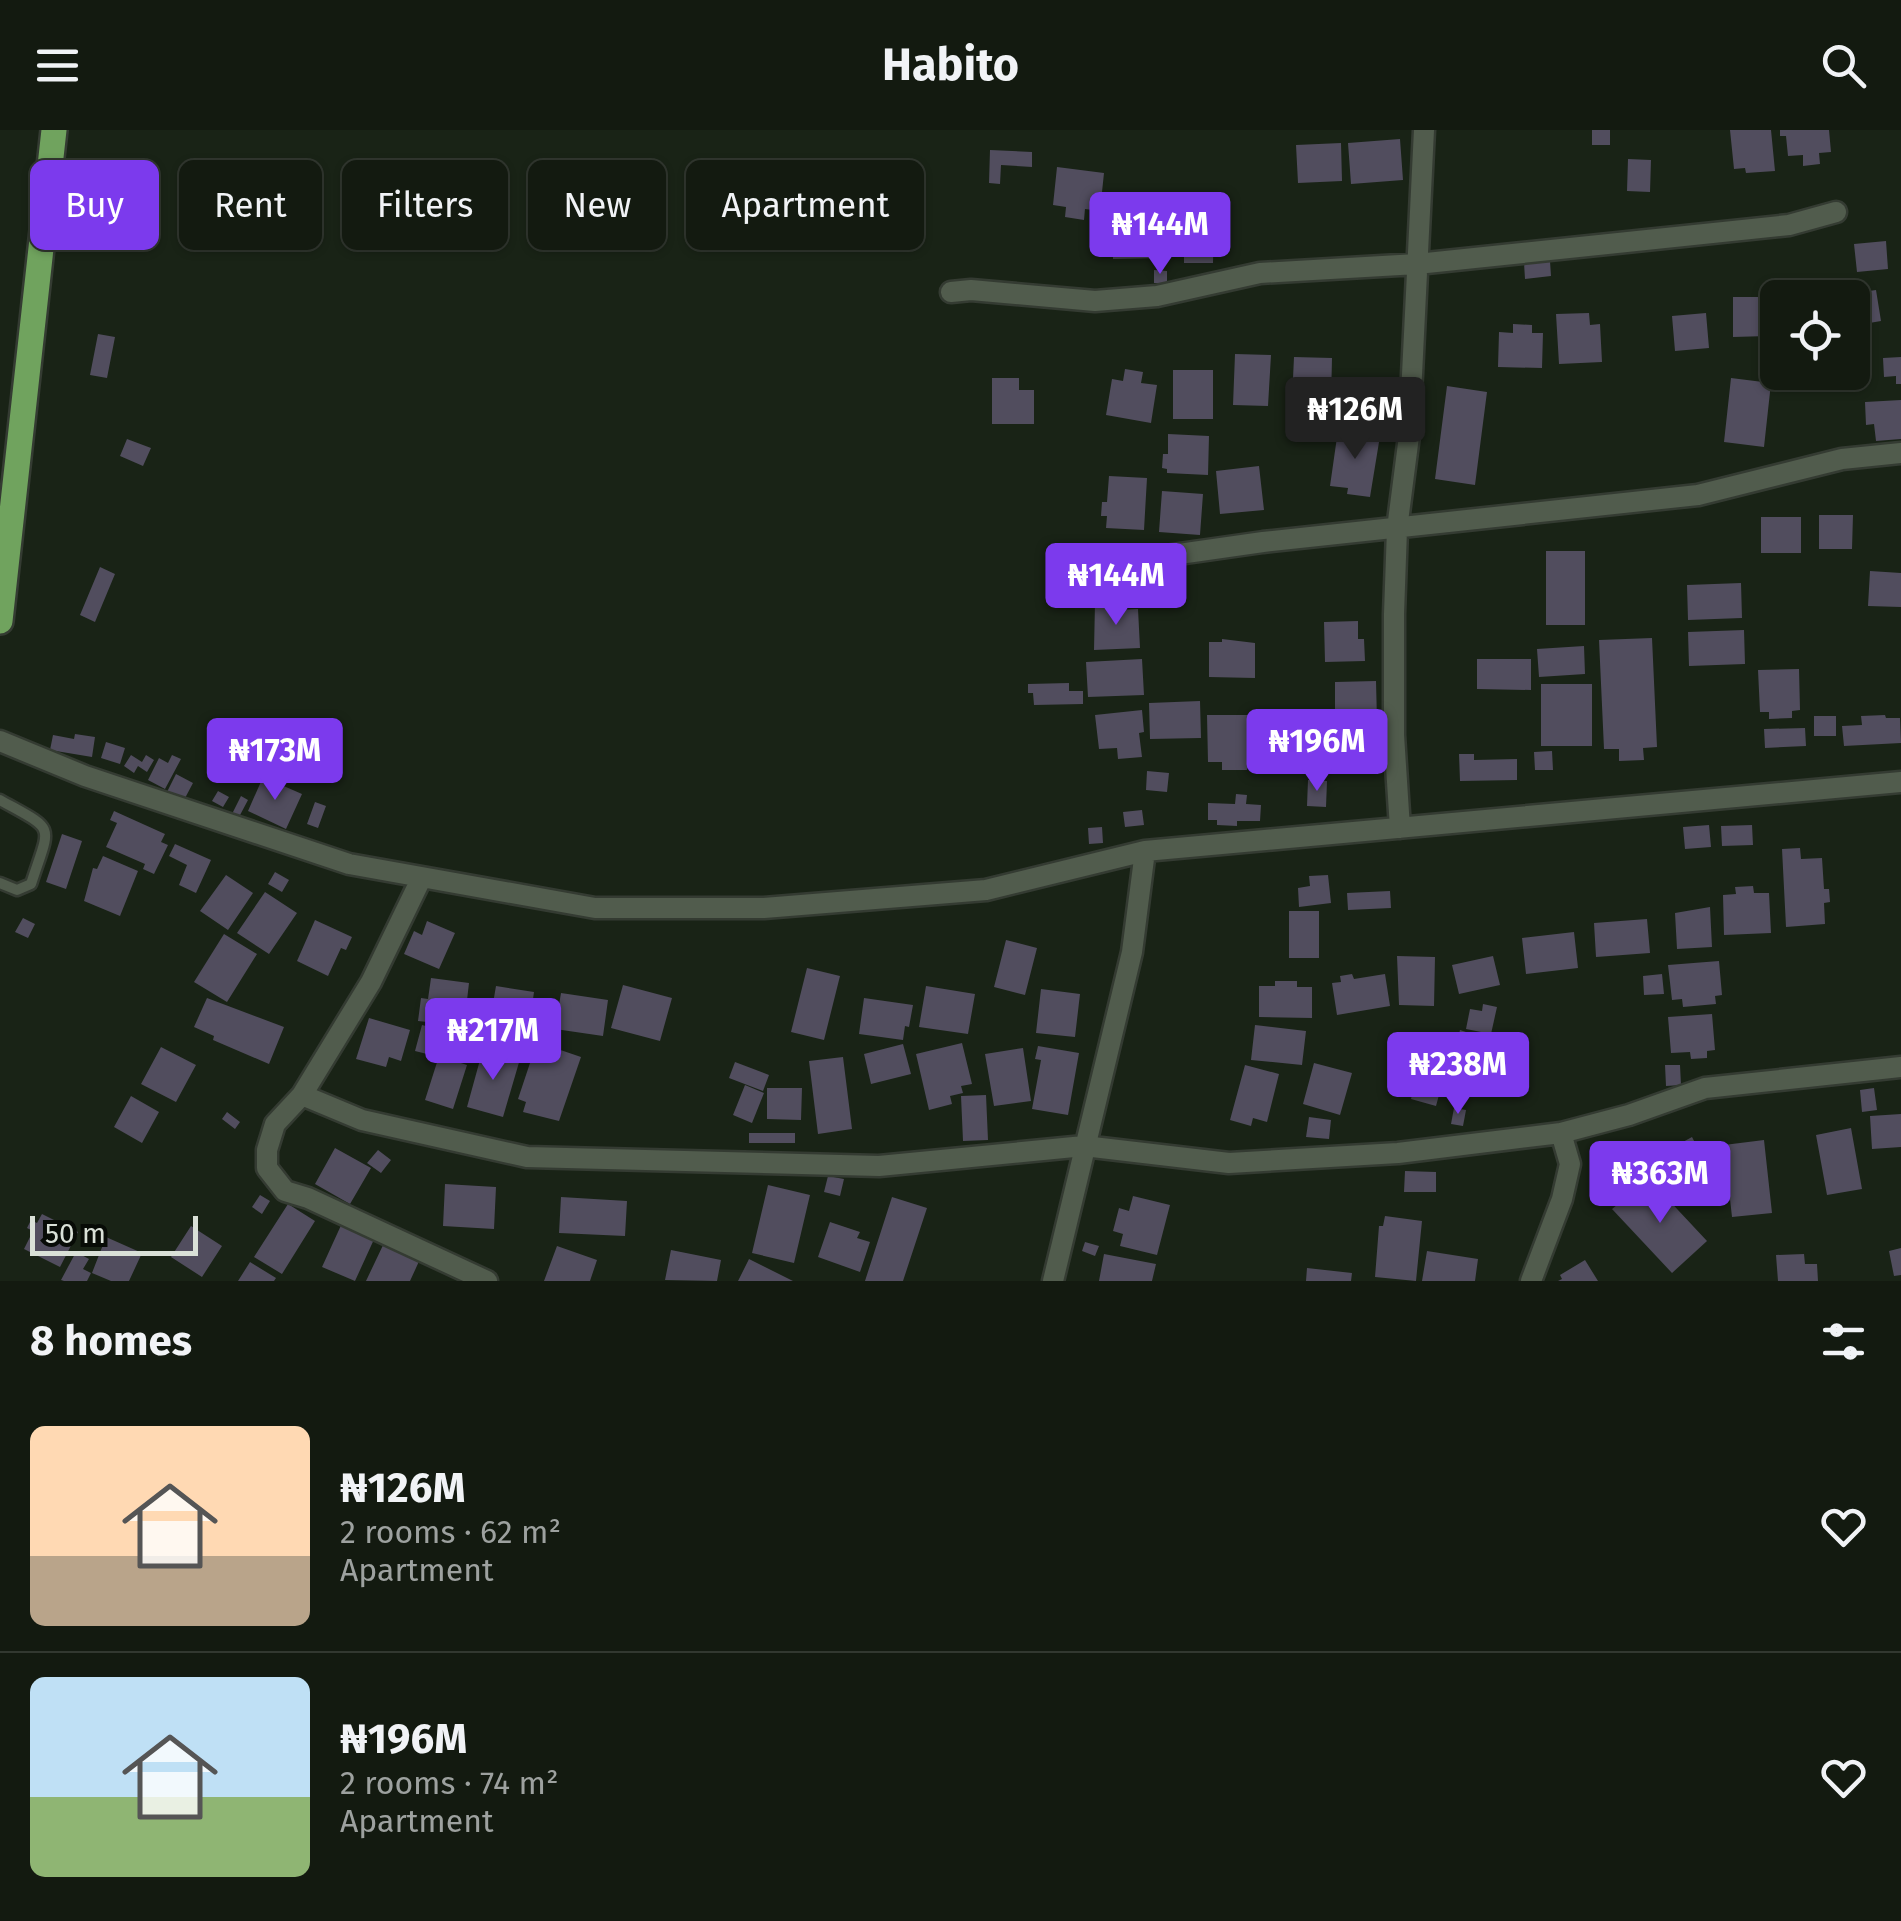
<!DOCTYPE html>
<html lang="en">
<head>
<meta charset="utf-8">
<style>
  :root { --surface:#131a10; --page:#1c2319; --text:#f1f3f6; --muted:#9da19f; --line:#323830; --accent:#7c3aed }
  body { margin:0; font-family:"Fira Sans",sans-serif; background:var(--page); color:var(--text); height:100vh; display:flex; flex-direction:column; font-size:38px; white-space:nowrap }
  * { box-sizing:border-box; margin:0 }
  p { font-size:32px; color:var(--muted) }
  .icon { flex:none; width:55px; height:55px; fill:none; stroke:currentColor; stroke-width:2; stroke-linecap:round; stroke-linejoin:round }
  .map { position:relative; height:1151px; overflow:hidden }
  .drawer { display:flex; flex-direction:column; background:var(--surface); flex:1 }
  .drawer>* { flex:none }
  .top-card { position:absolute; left:30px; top:30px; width:1000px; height:90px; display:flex; gap:20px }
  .controls { position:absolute; left:1760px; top:150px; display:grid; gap:20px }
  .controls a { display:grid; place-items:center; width:110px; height:110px; border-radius:15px; background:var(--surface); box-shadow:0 2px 8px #0004,0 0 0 2px var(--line); font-size:50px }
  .scale { position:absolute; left:30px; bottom:25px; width:168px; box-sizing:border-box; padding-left:10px; border:5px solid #d9e0d7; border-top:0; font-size:28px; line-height:35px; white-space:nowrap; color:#d9e0d7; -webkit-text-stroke:8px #070b06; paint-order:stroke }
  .price { position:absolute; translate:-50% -85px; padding:0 22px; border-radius:10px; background:var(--accent); color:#fff; font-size:32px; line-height:65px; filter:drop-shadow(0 2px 5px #0008) }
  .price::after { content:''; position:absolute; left:50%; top:60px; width:30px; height:22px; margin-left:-15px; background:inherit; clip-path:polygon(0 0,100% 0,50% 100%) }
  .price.current { background:#222; color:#fff }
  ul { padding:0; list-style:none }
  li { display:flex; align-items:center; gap:30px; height:250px; padding:0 30px }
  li+li { border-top:2px solid var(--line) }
  li span { display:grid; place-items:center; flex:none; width:280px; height:200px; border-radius:15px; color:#555 }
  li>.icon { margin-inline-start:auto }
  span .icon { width:120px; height:120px; fill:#fffc; stroke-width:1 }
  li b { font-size:42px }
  h2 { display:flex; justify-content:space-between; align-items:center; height:120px; padding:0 30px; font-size:42px }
  .chip { padding:0 35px; border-radius:15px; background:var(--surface); box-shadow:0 2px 8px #0004,0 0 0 2px var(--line); font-size:35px; line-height:90px }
  .chip.current { background:var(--accent); color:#fff }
  header { display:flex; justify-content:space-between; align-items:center; height:130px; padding:0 30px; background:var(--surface); font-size:45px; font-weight:700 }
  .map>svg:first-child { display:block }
</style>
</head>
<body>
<header><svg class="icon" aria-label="menu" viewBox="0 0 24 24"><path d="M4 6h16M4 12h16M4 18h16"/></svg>Habito<svg class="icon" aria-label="search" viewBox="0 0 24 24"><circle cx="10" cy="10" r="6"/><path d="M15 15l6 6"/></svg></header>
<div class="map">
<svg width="1901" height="1151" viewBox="0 0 1901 1151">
  <rect width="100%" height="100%" fill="#192316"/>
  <path fill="#514d5e" d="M 1592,0 L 1610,0 L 1610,15 L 1592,15 Z
    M 1730,0 L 1771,0 L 1775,41 L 1746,43 L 1745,38 L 1734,39 Z
    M 1780,0 L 1829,0 L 1831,22 L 1819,23 L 1820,34 L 1803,36 L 1803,25 L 1788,26 L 1786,6 L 1780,6 Z
    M 1400,9 L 1403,50 L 1351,54 L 1348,13 Z
    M 1341,13 L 1342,51 L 1298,53 L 1296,15 Z
    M 990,20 L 1032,22 L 1032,37 L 1001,35 L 1000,54 L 989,53 Z
    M 1628,29 L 1651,30 L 1650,62 L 1627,61 Z
    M 1057,37 L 1104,43 L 1100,81 L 1085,79 L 1084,90 L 1065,87 L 1066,77 L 1053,75 Z
    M 1160,84 L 1161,128 L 1113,129 L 1113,85 Z
    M 1184,84 L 1214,84 L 1213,133 L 1184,133 Z
    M 1886,111 L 1888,139 L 1857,142 L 1854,114 Z
    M 1550,131 L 1551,146 L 1525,149 L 1524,133 Z
    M 1154,140 L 1167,141 L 1167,153 L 1154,153 Z
    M 1876,160 L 1881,191 L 1852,196 L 1852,168 L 1842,165 Z
    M 1733,167 L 1767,167 L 1768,206 L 1733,207 Z
    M 1589,183 L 1590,195 L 1600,194 L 1602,232 L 1559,234 L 1556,184 Z
    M 1706,183 L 1709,218 L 1675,221 L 1672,186 Z
    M 1513,194 L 1532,195 L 1532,203 L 1543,203 L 1542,238 L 1498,237 L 1499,202 L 1513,203 Z
    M 98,204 L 115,207 L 107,248 L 90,245 Z
    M 1235,224 L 1271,225 L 1268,276 L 1233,275 Z
    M 1294,227 L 1332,228 L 1331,272 L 1292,270 Z
    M 1901,227 L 1901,254 L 1896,254 L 1896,246 L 1884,247 L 1883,228 Z
    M 1125,239 L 1143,242 L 1141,253 L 1157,255 L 1151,293 L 1106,285 L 1112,249 L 1123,251 Z
    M 1173,240 L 1213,240 L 1213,289 L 1173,289 Z
    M 992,248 L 1019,248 L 1019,260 L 1034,260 L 1034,294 L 992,294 Z
    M 1731,248 L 1771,253 L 1764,317 L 1724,312 Z
    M 1447,256 L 1487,262 L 1475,355 L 1435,349 Z
    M 1901,270 L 1901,309 L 1876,311 L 1874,294 L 1866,295 L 1865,272 Z
    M 1338,300 L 1380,306 L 1370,367 L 1347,364 L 1348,358 L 1330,356 Z
    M 1168,304 L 1209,306 L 1208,345 L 1167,343 L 1167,339 L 1162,338 L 1163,324 L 1168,324 Z
    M 127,309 L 151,318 L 143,336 L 120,326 Z
    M 1259,336 L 1264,380 L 1220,384 L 1216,341 Z
    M 1109,346 L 1147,348 L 1144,400 L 1106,398 L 1107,386 L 1101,386 L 1102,372 L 1107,372 Z
    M 1162,361 L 1203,364 L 1200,405 L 1159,402 Z
    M 1819,385 L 1853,385 L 1852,419 L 1819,419 Z
    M 1761,387 L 1801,387 L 1801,423 L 1761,423 Z
    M 1546,421 L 1585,421 L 1585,495 L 1546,495 Z
    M 100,437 L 115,444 L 95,492 L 80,485 Z
    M 1870,441 L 1901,443 L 1901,477 L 1868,476 Z
    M 1741,453 L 1742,488 L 1688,490 L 1687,455 Z
    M 1115,472 L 1115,480 L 1138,479 L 1140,518 L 1094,520 L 1095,473 Z
    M 1358,491 L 1358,509 L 1364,509 L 1365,531 L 1325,532 L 1324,492 Z
    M 1744,500 L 1745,534 L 1689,536 L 1688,502 Z
    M 1652,508 L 1657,617 L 1643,618 L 1644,630 L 1619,631 L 1619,619 L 1604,619 L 1599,510 Z
    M 1222,509 L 1255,513 L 1255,548 L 1209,547 L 1209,512 L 1222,512 Z
    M 1584,516 L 1585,544 L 1539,547 L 1537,519 Z
    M 1142,529 L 1144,565 L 1088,567 L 1086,532 Z
    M 1477,529 L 1531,529 L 1531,560 L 1477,559 Z
    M 1799,539 L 1800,580 L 1792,581 L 1792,588 L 1769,589 L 1769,582 L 1760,582 L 1758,540 Z
    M 1376,551 L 1378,630 L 1348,630 L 1348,621 L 1335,621 L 1335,552 Z
    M 1069,553 L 1069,561 L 1083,561 L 1083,574 L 1034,575 L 1033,563 L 1028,563 L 1028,554 Z
    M 1541,554 L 1592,554 L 1592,616 L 1541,616 Z
    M 1200,571 L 1201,608 L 1150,609 L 1149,573 Z
    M 1142,580 L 1144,602 L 1139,603 L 1142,627 L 1118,629 L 1117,618 L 1099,619 L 1095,585 Z
    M 1207,585 L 1257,585 L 1258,632 L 1247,632 L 1247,640 L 1222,640 L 1222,632 L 1208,632 Z
    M 1885,585 L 1886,588 L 1900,588 L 1901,613 L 1844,616 L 1842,596 L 1862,595 L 1861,586 Z
    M 1814,586 L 1836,586 L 1836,606 L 1814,606 Z
    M 1805,598 L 1806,616 L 1765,618 L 1764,599 Z
    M 75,604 L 95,607 L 92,627 L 50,620 L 53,605 L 74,609 Z
    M 106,612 L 125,618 L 120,634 L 101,628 Z
    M 1552,621 L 1553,640 L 1535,640 L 1534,622 Z
    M 1459,624 L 1474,624 L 1474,630 L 1517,629 L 1517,650 L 1460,651 Z
    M 131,625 L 142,632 L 146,625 L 154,630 L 147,642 L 138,636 L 134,643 L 124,636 Z
    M 172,625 L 181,629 L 165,659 L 148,650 L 159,628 L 168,633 Z
    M 1147,641 L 1169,643 L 1167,662 L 1146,660 Z
    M 176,644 L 193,653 L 184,670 L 167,662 Z
    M 263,647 L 302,664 L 286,699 L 248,681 Z
    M 1308,650 L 1327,651 L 1326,677 L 1307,676 Z
    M 218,661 L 229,667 L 223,677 L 212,671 Z
    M 1236,664 L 1247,665 L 1246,674 L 1261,675 L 1260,691 L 1237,691 L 1237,696 L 1217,695 L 1217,690 L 1208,690 L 1208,673 L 1235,674 Z
    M 241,666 L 248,670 L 239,687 L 232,684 Z
    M 315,672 L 326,676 L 318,698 L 307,694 Z
    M 1142,680 L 1144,695 L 1125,697 L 1123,682 Z
    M 114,681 L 165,704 L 161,712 L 168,715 L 154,744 L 143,739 L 145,734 L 106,717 L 117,693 L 110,690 Z
    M 1709,695 L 1711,717 L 1685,719 L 1683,697 Z
    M 1752,695 L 1753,715 L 1722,716 L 1721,696 Z
    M 1102,697 L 1103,713 L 1089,714 L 1088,698 Z
    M 62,704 L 82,711 L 66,759 L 46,752 Z
    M 175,714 L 211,730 L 196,763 L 179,755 L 187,735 L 169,726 Z
    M 1800,718 L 1801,729 L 1822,728 L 1824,759 L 1829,759 L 1830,772 L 1824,773 L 1825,794 L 1786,797 L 1782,719 Z
    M 103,726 L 138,741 L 120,786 L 84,771 L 93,738 L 97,739 Z
    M 275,742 L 289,750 L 282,762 L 268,754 Z
    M 226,745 L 253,763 L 228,800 L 200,781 Z
    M 1328,745 L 1331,773 L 1299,777 L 1298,758 L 1310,756 L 1309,746 Z
    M 1753,756 L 1754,763 L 1769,763 L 1771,803 L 1724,805 L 1723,765 L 1736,764 L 1735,757 Z
    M 1390,761 L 1391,778 L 1348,780 L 1347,763 Z
    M 265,762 L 297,783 L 269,824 L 237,803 Z
    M 1710,777 L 1712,817 L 1677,819 L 1675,783 Z
    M 1289,781 L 1319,781 L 1319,828 L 1289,828 Z
    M 23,788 L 35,794 L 28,808 L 15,802 Z
    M 1647,789 L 1650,823 L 1596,827 L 1594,793 Z
    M 315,790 L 352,807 L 346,820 L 341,818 L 328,846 L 297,831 Z
    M 427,791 L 455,803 L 439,839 L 404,824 L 414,801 L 422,805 Z
    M 1574,802 L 1578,838 L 1526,844 L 1522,808 Z
    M 224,804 L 257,824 L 227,872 L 194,852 Z
    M 1006,810 L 1037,818 L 1025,865 L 994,857 Z
    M 1397,826 L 1435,827 L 1434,876 L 1399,875 Z
    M 1493,826 L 1500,855 L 1459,864 L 1452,835 Z
    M 1719,831 L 1722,865 L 1715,866 L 1716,874 L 1683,877 L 1682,869 L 1672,870 L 1668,835 Z
    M 807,838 L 840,846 L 824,910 L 791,902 Z
    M 1352,844 L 1354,849 L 1385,844 L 1390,876 L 1337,885 L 1332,853 L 1341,852 L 1340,846 Z
    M 1662,844 L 1664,864 L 1644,865 L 1643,846 Z
    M 431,848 L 469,853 L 464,896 L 418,891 L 421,868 L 428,869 Z
    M 1275,851 L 1297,851 L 1297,857 L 1312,857 L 1312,888 L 1259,887 L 1259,856 L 1275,856 Z
    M 623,855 L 672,868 L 660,911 L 611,898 Z
    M 496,856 L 534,862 L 528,904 L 489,897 Z
    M 926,856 L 975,864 L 968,904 L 919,897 Z
    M 1041,859 L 1080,864 L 1075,907 L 1036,903 Z
    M 561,863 L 608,870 L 603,906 L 555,899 Z
    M 207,868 L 284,897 L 269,934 L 213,910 L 214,906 L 194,897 Z
    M 864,868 L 913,875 L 909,897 L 905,896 L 903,910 L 859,904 Z
    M 1483,874 L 1497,877 L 1491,904 L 1466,899 L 1470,879 L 1482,881 Z
    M 1712,884 L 1715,920 L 1707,921 L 1707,928 L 1691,929 L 1690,922 L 1671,923 L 1668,887 Z
    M 369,888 L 410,900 L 401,931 L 389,927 L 386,937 L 356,929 Z
    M 422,895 L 476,909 L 471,929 L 433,919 L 431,925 L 415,921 Z
    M 1255,895 L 1306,901 L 1302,935 L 1251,930 Z
    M 1460,900 L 1487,909 L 1469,965 L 1460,962 L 1458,967 L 1443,962 L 1460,909 L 1458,909 Z
    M 537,912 L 581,927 L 559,991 L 523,982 L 526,972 L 518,969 Z
    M 962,913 L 972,954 L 961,956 L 963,963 L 950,966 L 952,974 L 929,980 L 916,924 Z
    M 903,914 L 911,944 L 871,954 L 864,924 Z
    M 1038,916 L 1079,923 L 1068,985 L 1032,979 L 1041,930 L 1035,929 Z
    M 161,917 L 196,935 L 176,972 L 141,954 Z
    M 1023,918 L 1031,971 L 994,976 L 985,924 Z
    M 483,919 L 520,929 L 503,987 L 467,977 Z
    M 1422,925 L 1448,932 L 1436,976 L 1411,969 Z
    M 439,926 L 467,935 L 453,979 L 425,970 Z
    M 843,927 L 852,999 L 818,1004 L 809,931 Z
    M 735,932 L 769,945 L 763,961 L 729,948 Z
    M 1314,933 L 1352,943 L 1340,985 L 1303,974 Z
    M 1245,935 L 1279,944 L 1267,992 L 1253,988 L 1251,996 L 1230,990 Z
    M 1665,935 L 1680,935 L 1681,955 L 1666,956 Z
    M 745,955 L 764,963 L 752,993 L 733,985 Z
    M 767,958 L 802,958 L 801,990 L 767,989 Z
    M 1874,958 L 1877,980 L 1862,982 L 1860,960 Z
    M 986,965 L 988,1010 L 963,1011 L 961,966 Z
    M 131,966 L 159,982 L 142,1013 L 114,997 Z
    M 1454,978 L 1466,980 L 1463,996 L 1451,994 Z
    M 227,982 L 240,992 L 235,999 L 222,989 Z
    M 1901,984 L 1901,1017 L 1872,1019 L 1870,986 Z
    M 1309,987 L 1331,990 L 1329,1009 L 1306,1007 Z
    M 1851,998 L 1862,1059 L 1827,1065 L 1816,1005 Z
    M 749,1003 L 795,1003 L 795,1013 L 749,1013 Z
    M 1692,1007 L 1713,1048 L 1682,1064 L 1661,1024 Z
    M 1764,1010 L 1772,1083 L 1732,1087 L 1724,1015 Z
    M 335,1018 L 371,1038 L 350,1074 L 315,1054 Z
    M 378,1020 L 391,1030 L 381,1043 L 367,1033 Z
    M 1405,1041 L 1436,1042 L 1436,1062 L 1404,1062 Z
    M 828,1046 L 844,1049 L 840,1066 L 824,1062 Z
    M 1649,1049 L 1707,1111 L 1672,1143 L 1612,1079 Z
    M 445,1054 L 496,1057 L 494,1099 L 443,1096 Z
    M 768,1055 L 810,1065 L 794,1133 L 752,1123 Z
    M 260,1065 L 270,1071 L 262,1084 L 252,1077 Z
    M 1133,1066 L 1170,1075 L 1157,1125 L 1120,1116 L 1123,1104 L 1113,1101 L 1119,1078 L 1129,1081 Z
    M 561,1067 L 627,1071 L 625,1106 L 559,1103 Z
    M 892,1067 L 927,1078 L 903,1151 L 865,1151 Z
    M 288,1074 L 315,1091 L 282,1144 L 254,1127 Z
    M 42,1084 L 78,1102 L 60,1137 L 24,1119 L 33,1101 L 27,1098 L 31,1090 L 37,1093 Z
    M 1385,1086 L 1422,1091 L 1416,1151 L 1375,1147 L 1379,1096 L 1383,1096 Z
    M 343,1091 L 376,1105 L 355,1151 L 322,1137 Z
    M 830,1092 L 860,1102 L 857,1108 L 870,1112 L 860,1142 L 818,1127 Z
    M 191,1096 L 222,1116 L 202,1147 L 171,1127 Z
    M 106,1107 L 142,1123 L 129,1151 L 111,1151 L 92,1143 Z
    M 385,1111 L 421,1127 L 410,1151 L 366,1151 Z
    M 1085,1112 L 1099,1116 L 1095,1126 L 1082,1121 Z
    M 557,1116 L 597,1130 L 590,1151 L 544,1151 Z
    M 1901,1118 L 1901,1145 L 1894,1146 L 1889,1121 Z
    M 671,1120 L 721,1130 L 717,1151 L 665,1150 Z
    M 1427,1121 L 1478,1129 L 1475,1151 L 1422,1151 Z
    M 76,1122 L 89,1129 L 83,1139 L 91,1143 L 87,1151 L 64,1151 L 61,1150 Z
    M 1104,1124 L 1156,1134 L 1152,1151 L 1099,1151 Z
    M 1804,1124 L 1805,1134 L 1817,1134 L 1818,1151 L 1778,1151 L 1776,1125 Z
    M 749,1129 L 793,1151 L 738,1151 Z
    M 1585,1130 L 1598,1151 L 1558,1151 L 1562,1149 L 1560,1145 Z
    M 250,1132 L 276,1148 L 274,1151 L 238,1151 Z
    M 1307,1138 L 1352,1143 L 1351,1151 L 1306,1151 Z"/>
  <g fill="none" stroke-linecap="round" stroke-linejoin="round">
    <g stroke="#343b32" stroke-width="15">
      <path id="service" d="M 0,670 C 57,702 51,692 31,754 L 17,760 L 0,753"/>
    </g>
    <g stroke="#343b32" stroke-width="25">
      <path id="minor" d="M 951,162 L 971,160 L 1095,171 L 1157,166 L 1260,143 L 1417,134 L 1789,95 L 1836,82
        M 1137,430 L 1263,412 L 1698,365 L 1842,329 L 1901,323
        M 0,611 L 85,646 L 349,734 L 595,778 L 764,778 L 986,760 L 1145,721 L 1901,652
        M 1400,698 L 1394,605 L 1394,484 L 1397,399 L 1409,306 L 1424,0
        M 421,749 L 371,852 L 302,965 L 275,994 L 267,1020 L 267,1038 L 285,1061 L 308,1068 L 487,1151
        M 302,965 L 362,990 L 527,1027 L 879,1036 L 1084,1016 L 1229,1033 L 1398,1023 L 1561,1003 L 1629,985 L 1705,958 L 1901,937
        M 1053,1151 L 1132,822 L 1145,721
        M 1531,1151 L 1562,1069 L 1570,1034 L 1561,1003"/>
    </g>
    <g stroke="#343b32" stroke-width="30">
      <path id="primary" d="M 0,491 L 54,0"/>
    </g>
    <use href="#service" stroke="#515c4d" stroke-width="10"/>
    <use href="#minor" stroke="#515c4d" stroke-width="20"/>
    <use href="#primary" stroke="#70a35e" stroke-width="25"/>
  </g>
</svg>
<div class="controls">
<a><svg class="icon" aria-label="locate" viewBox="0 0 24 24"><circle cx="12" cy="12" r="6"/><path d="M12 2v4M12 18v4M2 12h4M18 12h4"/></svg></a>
</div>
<div class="scale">50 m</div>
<b class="price" style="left:1160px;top:147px">₦144M</b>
<b class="price current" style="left:1355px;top:332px">₦126M</b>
<b class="price" style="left:1116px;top:498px">₦144M</b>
<b class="price" style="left:1317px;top:664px">₦196M</b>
<b class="price" style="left:275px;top:673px">₦173M</b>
<b class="price" style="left:493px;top:953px">₦217M</b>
<b class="price" style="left:1458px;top:987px">₦238M</b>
<b class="price" style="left:1660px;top:1096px">₦363M</b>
<div class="top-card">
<a class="chip current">Buy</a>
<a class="chip">Rent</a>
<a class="chip">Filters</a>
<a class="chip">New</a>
<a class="chip">Apartment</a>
</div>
</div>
<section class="drawer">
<h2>8 homes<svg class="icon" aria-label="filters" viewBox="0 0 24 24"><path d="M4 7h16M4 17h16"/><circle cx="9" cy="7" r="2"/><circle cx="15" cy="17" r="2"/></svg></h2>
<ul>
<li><span style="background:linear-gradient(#ffd9b3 65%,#b9a48a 0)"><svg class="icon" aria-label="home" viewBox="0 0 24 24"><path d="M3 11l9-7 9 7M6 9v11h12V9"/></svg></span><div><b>₦126M</b><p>2 rooms · 62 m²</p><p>Apartment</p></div><svg class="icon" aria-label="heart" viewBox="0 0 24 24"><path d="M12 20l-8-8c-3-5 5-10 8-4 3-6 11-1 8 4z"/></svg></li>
<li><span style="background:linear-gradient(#bfe0f5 60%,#8fb573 0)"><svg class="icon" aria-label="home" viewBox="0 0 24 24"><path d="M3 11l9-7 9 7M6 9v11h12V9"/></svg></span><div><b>₦196M</b><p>2 rooms · 74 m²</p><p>Apartment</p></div><svg class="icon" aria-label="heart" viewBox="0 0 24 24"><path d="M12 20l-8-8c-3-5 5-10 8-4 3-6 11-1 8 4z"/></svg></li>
</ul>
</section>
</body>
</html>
